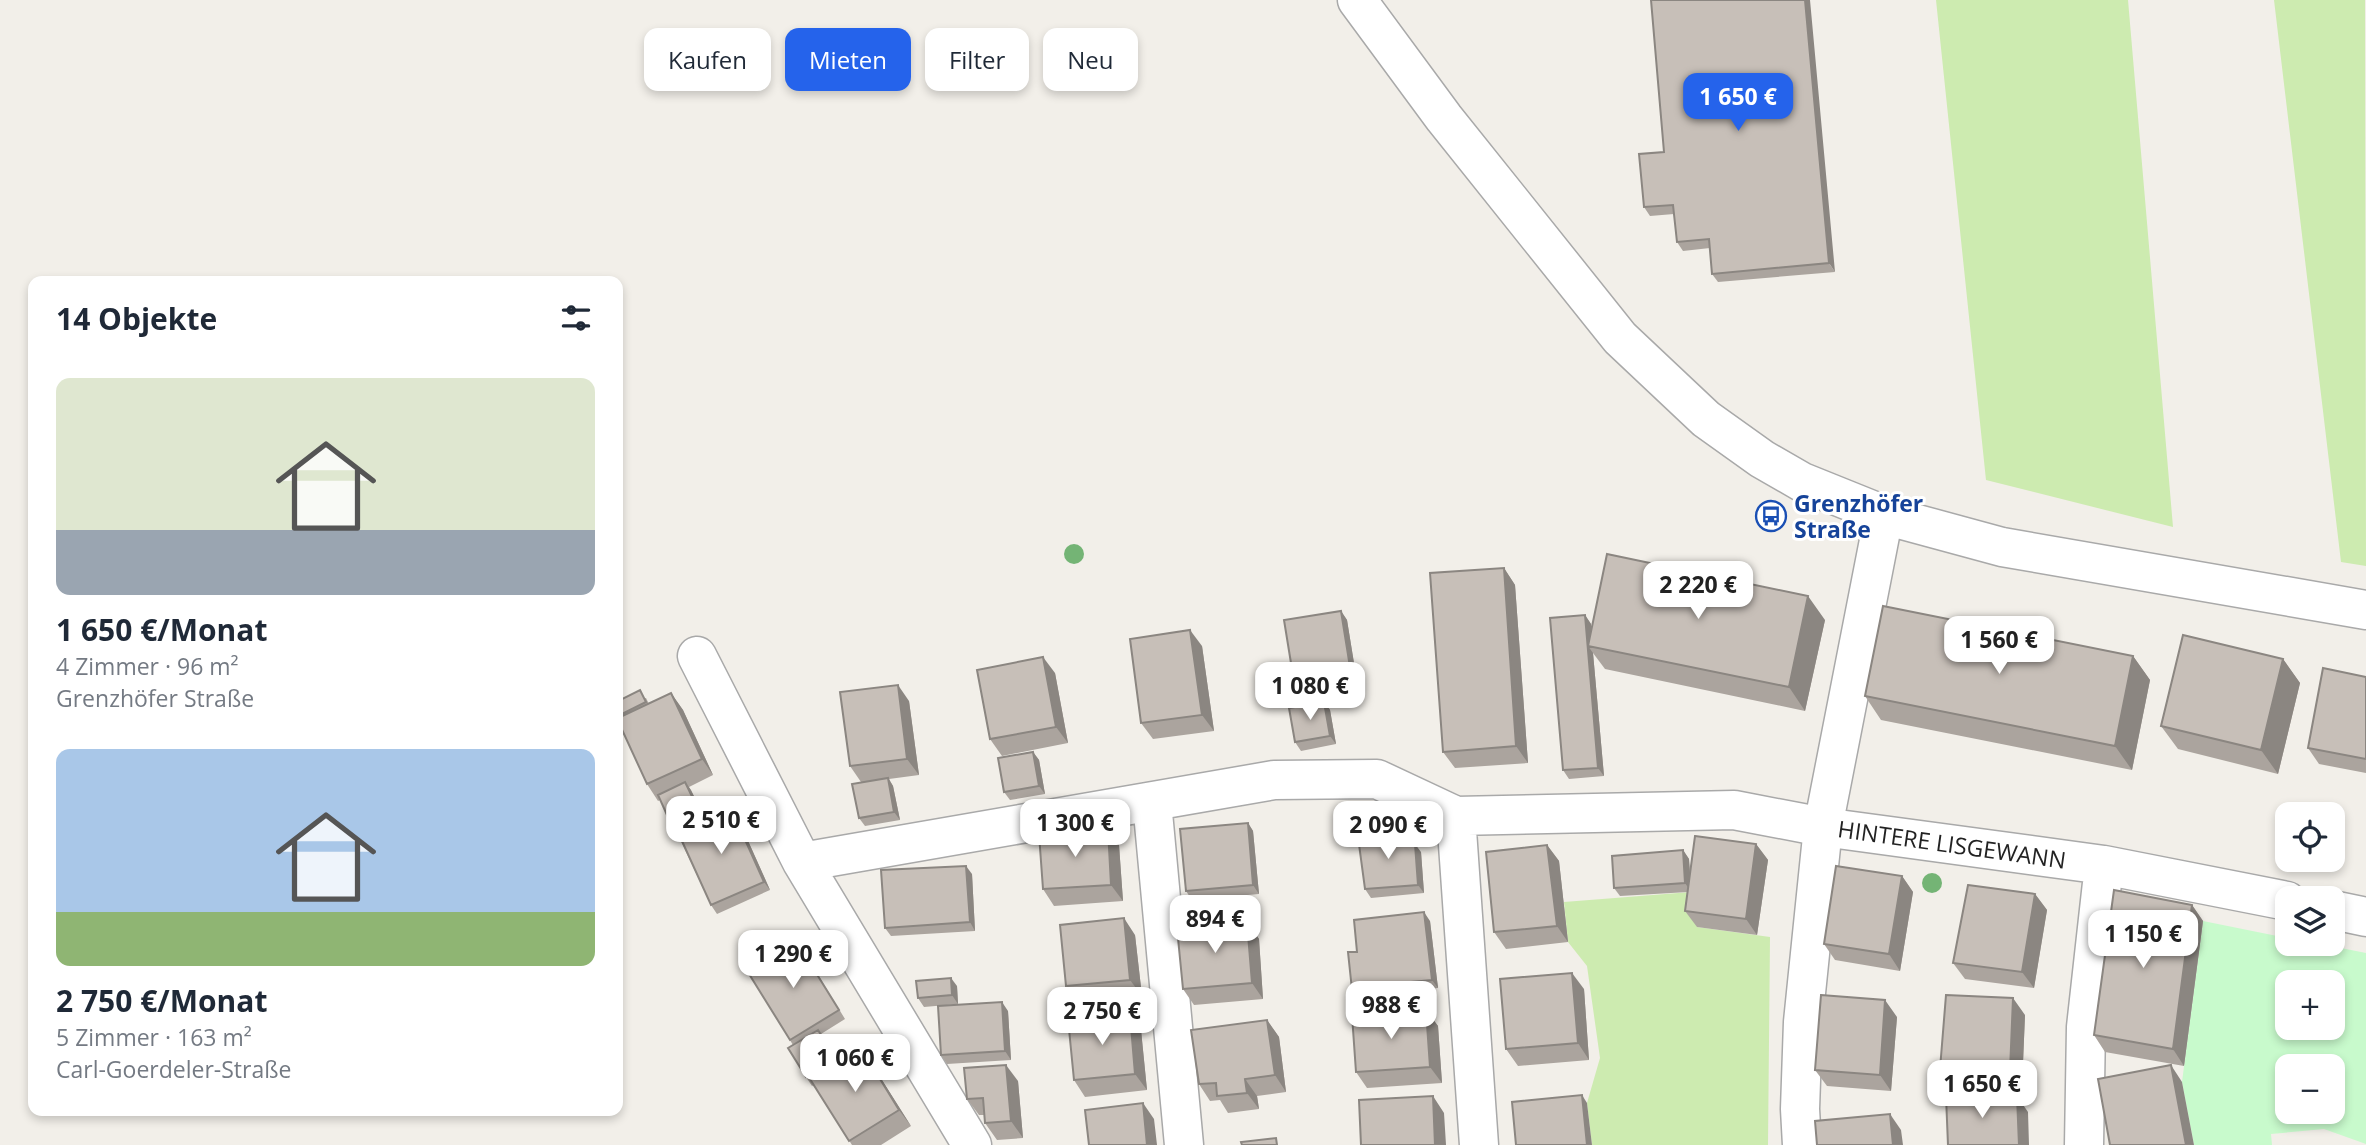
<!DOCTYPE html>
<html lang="de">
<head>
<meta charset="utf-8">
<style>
  :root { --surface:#fff; --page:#f2f2f3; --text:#1f2937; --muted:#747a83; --accent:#2563eb }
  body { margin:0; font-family:"Open Sans",sans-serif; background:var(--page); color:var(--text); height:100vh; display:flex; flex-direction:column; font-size:26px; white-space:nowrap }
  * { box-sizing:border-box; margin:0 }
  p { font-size:23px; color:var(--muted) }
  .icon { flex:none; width:38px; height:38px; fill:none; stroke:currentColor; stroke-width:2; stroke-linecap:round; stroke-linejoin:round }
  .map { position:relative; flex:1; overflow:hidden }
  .panel { position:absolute; left:28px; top:276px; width:595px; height:840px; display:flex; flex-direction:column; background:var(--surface); border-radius:14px; box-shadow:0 4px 10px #0003 }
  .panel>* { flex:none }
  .hud { position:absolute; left:644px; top:28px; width:665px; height:63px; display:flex; gap:14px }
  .buttons { position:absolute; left:2275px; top:802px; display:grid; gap:14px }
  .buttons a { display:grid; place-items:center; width:70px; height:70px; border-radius:14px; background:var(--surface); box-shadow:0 4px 10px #0003; font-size:35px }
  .price { position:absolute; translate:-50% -60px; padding:0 16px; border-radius:14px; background:#fff; color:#222; font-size:23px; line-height:46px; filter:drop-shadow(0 2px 4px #0008) }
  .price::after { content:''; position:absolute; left:50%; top:42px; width:21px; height:16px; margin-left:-10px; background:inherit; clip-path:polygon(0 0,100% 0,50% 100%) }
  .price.selected { background:var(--accent); color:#fff }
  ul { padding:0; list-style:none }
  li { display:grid; align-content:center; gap:14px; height:371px; padding:0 28px }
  li span { display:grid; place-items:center; height:217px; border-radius:14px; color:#555 }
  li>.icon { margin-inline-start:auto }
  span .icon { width:126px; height:126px; fill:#fffc; stroke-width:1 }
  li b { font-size:30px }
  h2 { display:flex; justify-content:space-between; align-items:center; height:84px; padding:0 28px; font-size:30px }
  .pill { padding:0 24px; border-radius:14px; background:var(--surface); box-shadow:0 4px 10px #0003; font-size:24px; line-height:63px }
  .pill.selected { background:var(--accent); color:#fff }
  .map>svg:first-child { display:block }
</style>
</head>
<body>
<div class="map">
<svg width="2366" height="1145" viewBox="0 0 2366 1145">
  <rect width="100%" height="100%" fill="#f2efe9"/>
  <path fill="#cdebb0" d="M 1936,0 L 2128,0 L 2173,527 L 1986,480 Z
    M 2274,0 L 2365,0 L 2366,566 L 2341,562 Z
    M 1691,892 L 1697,927 L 1770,937 L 1768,1145 L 1592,1145 L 1587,1103 L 1600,1058 L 1587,966 L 1568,942 L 1564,902 Z"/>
  <path fill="#c8facc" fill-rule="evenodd" d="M 2203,921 L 2287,938 L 2287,943 L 2316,943 L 2366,953 L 2366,1144 L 2324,1129 L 2271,1134 L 2272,1145 L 2194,1145 L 2182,1082 ZM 2287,982 L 2333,982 L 2333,1027 L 2287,1027 ZM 2287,1066 L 2333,1066 L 2333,1111 L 2287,1111 Z"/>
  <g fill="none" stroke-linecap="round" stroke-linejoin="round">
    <g stroke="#a9a9a9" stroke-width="41">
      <path id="minor" d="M 1357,0 L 1444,118 L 1620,338 L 1706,419 L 1762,459 L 1802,482 L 1884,515 L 2002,547 L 2366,610
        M 697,656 L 802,862 L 972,1145
        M 1152,802 L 1184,1145
        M 1456,816 L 1479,1145
        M 802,862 L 1274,780 L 1377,779 L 1456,816 L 1734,810 L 1823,827 L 2104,865 L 2287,901
        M 2333,910 L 2366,917
        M 1802,1145 L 1800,1109 L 1803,1022 L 1823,827 L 1884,515
        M 2084,1145 L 2086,1027 L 2104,865"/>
    </g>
    <use href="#minor" stroke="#fff" stroke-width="38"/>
  </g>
  <g fill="#74b475">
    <circle cx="1074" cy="554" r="10"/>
    <circle cx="1932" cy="883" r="10"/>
  </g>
  <path fill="#aba49e" d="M 1651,0 L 1835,272 L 1718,282 L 1712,274 L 1710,248 L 1683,251 L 1677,242 L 1674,214 L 1650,216 L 1644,207 L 1664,152 Z
    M 1504,568 L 1515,585 L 1528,763 L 1455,768 L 1443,752 Z
    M 1341,611 L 1347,620 L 1360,700 L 1327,705 L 1330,710 L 1336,744 L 1301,751 L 1295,742 L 1301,706 L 1297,700 Z
    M 1585,615 L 1591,624 L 1591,631 L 1825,620 L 1805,711 L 1605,669 L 1593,653 L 1604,776 L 1569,779 L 1563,770 Z
    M 1202,646 L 1214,731 L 1153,739 L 1141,723 Z
    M 2133,656 L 2150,680 L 2132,770 L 1881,720 L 1865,696 Z
    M 2283,659 L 2300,683 L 2278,774 L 2178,749 L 2161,726 Z
    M 1055,673 L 1068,743 L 1002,756 L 990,739 Z
    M 2366,677 L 2366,773 L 2319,764 L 2308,748 Z
    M 671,693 L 683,710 L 713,775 L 689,787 L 705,817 L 736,814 L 770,890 L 717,914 L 711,905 L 677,833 L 671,824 L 660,800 L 658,801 L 647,784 L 620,726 L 618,728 L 618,701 L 646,698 L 649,704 Z
    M 909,701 L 919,775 L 889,779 L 893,786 L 900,820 L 865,826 L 859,818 L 861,782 L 850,766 Z
    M 1033,752 L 1039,760 L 1045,794 L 1010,800 L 1004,792 Z
    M 1248,823 L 1253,831 L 1259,894 L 1192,900 L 1186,891 Z
    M 1108,829 L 1119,845 L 1123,901 L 1054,906 L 1043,889 Z
    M 1756,844 L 1768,860 L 1757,935 L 1697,927 L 1685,911 L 1688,892 L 1620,896 L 1614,888 L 1683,850 L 1689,859 L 1690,873 Z
    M 1547,845 L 1559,861 L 1568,942 L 1506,949 L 1494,932 Z
    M 1421,852 L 1424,893 L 1371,898 L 1365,889 Z
    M 972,874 L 975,931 L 891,936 L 885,928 Z
    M 1902,876 L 1913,892 L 1900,971 L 1835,960 L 1824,944 Z
    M 2035,894 L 2047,910 L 2034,988 L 1965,979 L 1953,963 Z
    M 2192,905 L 2203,921 L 2184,1066 L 2105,1052 L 2094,1035 Z
    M 1430,921 L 1438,988 L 1418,990 L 1419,1004 L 1384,1007 L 1379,999 L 1378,996 L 1358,998 L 1352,990 L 1357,952 Z
    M 1247,922 L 1259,939 L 1263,999 L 1194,1005 L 1183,989 Z
    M 1135,935 L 1142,996 L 1078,1002 L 1066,986 Z
    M 801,947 L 845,1019 L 821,1034 L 839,1061 L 861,1048 L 911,1126 L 881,1145 L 852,1145 L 814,1085 L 812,1086 L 806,1077 L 793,1045 L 746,969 Z
    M 957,986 L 958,1004 L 924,1007 L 918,998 Z
    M 1584,989 L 1589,1060 L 1518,1066 L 1506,1049 Z
    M 1426,1010 L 1438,1026 L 1442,1083 L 1367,1088 L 1356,1072 Z
    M 1008,1011 L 1011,1060 L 947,1064 L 941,1055 Z
    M 2025,1015 L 2022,1087 L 1952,1085 L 1940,1069 Z
    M 1897,1017 L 1891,1091 L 1827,1086 L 1815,1070 Z
    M 1267,1020 L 1279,1037 L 1286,1092 L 1257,1096 L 1259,1109 L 1228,1113 L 1220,1100 L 1210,1101 L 1199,1084 Z
    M 1141,1030 L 1147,1090 L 1085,1097 L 1074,1080 Z
    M 1018,1081 L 1023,1138 L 997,1140 L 985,1123 L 985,1115 L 979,1115 L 967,1099 Z"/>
  <path fill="#8b8681" d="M 1805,0 L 1810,0 L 1835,272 L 1829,263 Z
    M 1504,568 L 1515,585 L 1528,763 L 1516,746 Z
    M 1808,596 L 1825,620 L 1805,711 L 1789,687 Z
    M 1341,611 L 1347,620 L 1360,700 L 1354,692 Z
    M 1585,615 L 1591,624 L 1593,647 L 1588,646 L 1593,653 L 1604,776 L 1598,768 Z
    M 1190,630 L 1202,646 L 1214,731 L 1202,715 Z
    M 2133,656 L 2150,680 L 2132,770 L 2115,746 Z
    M 1043,657 L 1055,673 L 1068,743 L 1056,727 Z
    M 2283,659 L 2300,683 L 2278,774 L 2261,750 Z
    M 898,685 L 909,701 L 919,775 L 907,759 Z
    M 671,693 L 683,710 L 713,775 L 702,759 Z
    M 1324,702 L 1330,710 L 1336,744 L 1330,736 Z
    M 1033,752 L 1039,760 L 1045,794 L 1039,786 Z
    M 888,778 L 893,786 L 900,820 L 894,812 Z
    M 685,782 L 691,790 L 705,819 L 699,811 Z
    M 730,806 L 736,814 L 770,890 L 764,882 Z
    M 1248,823 L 1253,831 L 1259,894 L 1253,885 Z
    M 1108,829 L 1119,845 L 1123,901 L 1111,885 Z
    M 1415,844 L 1421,852 L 1424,893 L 1418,885 Z
    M 1756,844 L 1768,860 L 1757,935 L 1746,919 Z
    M 1547,845 L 1559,861 L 1568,942 L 1557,926 Z
    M 1683,850 L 1689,859 L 1691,892 L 1685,883 Z
    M 966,866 L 972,874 L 975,931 L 970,922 Z
    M 1902,876 L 1913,892 L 1900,971 L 1889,954 Z
    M 2035,894 L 2047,910 L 2034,988 L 2022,972 Z
    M 2192,905 L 2203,921 L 2184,1066 L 2173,1049 Z
    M 1424,912 L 1430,921 L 1438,988 L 1432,980 Z
    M 1124,918 L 1135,935 L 1142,996 L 1130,980 Z
    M 1247,922 L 1259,939 L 1263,999 L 1252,983 Z
    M 1572,973 L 1584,989 L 1589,1060 L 1578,1043 Z
    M 951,978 L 957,986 L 958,1004 L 952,995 Z
    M 1412,982 L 1418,990 L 1419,1004 L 1413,995 Z
    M 2013,998 L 2025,1015 L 2022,1087 L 2010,1071 Z
    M 1885,1000 L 1897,1017 L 1891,1091 L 1880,1075 Z
    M 1002,1002 L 1008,1011 L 1011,1060 L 1005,1051 Z
    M 1426,1010 L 1438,1026 L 1442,1083 L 1430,1067 Z
    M 1130,1014 L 1141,1030 L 1147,1090 L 1135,1074 Z
    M 1267,1020 L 1279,1037 L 1286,1092 L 1275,1075 Z
    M 861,1048 L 872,1064 L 911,1126 L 899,1110 Z
    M 1006,1065 L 1018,1081 L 1023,1138 L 1011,1121 Z
    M 2171,1065 L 2182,1082 L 2194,1145 L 2186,1145 Z
    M 1245,1079 L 1257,1096 L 1259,1109 L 1247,1093 Z
    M 1582,1095 L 1587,1103 L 1592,1145 L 1587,1145 Z
    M 1433,1096 L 1444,1113 L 1446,1145 L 1435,1145 Z
    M 2017,1096 L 2028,1112 L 2029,1145 L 2019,1145 Z
    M 1143,1103 L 1154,1119 L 1157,1145 L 1147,1145 Z
    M 1890,1114 L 1901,1130 L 1903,1145 L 1893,1145 Z"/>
  <path fill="#c7bfb8" stroke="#8b8681" stroke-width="2" d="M 1651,0 L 1805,0 L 1829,263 L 1712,274 L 1709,239 L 1677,242 L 1673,205 L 1644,207 L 1639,154 L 1664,152 Z
    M 1607,554 L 1808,596 L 1789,687 L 1588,646 Z
    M 1504,568 L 1516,746 L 1443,752 L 1430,573 Z
    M 1883,606 L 2133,656 L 2115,746 L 1865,696 Z
    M 1341,611 L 1354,692 L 1297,700 L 1284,620 Z
    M 1585,615 L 1598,768 L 1563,770 L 1550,618 Z
    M 1190,630 L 1202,715 L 1141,723 L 1130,639 Z
    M 2183,635 L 2283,659 L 2261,750 L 2161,726 Z
    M 1043,657 L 1056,727 L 990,739 L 977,670 Z
    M 2323,668 L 2366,677 L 2366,759 L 2308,748 Z
    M 898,685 L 907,759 L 850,766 L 840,692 Z
    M 640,690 L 646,702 L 618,716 L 618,701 Z
    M 671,693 L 702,759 L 647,784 L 618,721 L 618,718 Z
    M 1324,702 L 1330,736 L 1295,742 L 1289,708 Z
    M 1033,752 L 1039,786 L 1004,792 L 998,758 Z
    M 888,778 L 894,812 L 859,818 L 852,784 Z
    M 685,782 L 699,811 L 671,824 L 658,795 Z
    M 730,806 L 764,882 L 711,905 L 677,830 Z
    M 1248,823 L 1253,885 L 1186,891 L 1180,829 Z
    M 1108,829 L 1111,885 L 1043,889 L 1039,834 Z
    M 1400,833 L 1415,844 L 1418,885 L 1365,889 L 1358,837 Z
    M 1695,836 L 1756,844 L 1746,919 L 1685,911 Z
    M 1547,845 L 1557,926 L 1494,932 L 1486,852 Z
    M 1683,850 L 1685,883 L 1614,888 L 1612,856 Z
    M 966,866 L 970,922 L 885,928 L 881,870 Z
    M 1836,866 L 1902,876 L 1889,954 L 1824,944 Z
    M 1968,885 L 2035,894 L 2022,972 L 1953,963 Z
    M 2114,890 L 2192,905 L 2173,1049 L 2094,1035 Z
    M 1424,912 L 1432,980 L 1412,982 L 1413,995 L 1379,999 L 1378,987 L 1352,990 L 1348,952 L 1357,952 L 1354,920 Z
    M 1124,918 L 1130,980 L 1066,986 L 1060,925 Z
    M 1247,922 L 1252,983 L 1183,989 L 1177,928 Z
    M 795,939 L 839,1010 L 790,1040 L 746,969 Z
    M 1572,973 L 1578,1043 L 1506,1049 L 1500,979 Z
    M 951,978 L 952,995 L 918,998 L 916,981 Z
    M 1821,995 L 1885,1000 L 1880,1075 L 1815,1070 Z
    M 1946,995 L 2013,998 L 2010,1071 L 1940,1069 Z
    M 1002,1002 L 1005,1051 L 941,1055 L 938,1006 Z
    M 1426,1010 L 1430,1067 L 1356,1072 L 1352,1015 Z
    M 1130,1014 L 1135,1074 L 1074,1080 L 1068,1019 Z
    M 1267,1020 L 1275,1075 L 1245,1079 L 1247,1093 L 1217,1096 L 1216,1083 L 1199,1084 L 1191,1030 Z
    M 818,1030 L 836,1059 L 806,1077 L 788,1048 Z
    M 861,1048 L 899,1110 L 849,1141 L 810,1079 Z
    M 1006,1065 L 1011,1121 L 985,1123 L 983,1098 L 967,1099 L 964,1068 Z
    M 2171,1065 L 2186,1145 L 2110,1145 L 2098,1079 Z
    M 1582,1095 L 1587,1145 L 1516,1145 L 1512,1102 Z
    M 1433,1096 L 1435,1145 L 1361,1145 L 1359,1100 Z
    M 1946,1096 L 2017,1096 L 2019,1145 L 1948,1145 Z
    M 1143,1103 L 1147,1145 L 1089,1145 L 1085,1110 Z
    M 1890,1114 L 1893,1145 L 1817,1145 L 1815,1121 Z
    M 1276,1138 L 1277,1145 L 1242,1145 L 1241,1142 Z"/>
  <defs>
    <g id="bus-ring" transform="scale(1.575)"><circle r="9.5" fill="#fff" stroke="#1a4fb4" stroke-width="1.5"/><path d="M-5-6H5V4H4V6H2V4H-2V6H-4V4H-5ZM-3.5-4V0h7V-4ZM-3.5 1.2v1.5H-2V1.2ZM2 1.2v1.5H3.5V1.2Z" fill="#1a4fb4"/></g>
  </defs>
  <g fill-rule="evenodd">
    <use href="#bus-ring" x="1771" y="516"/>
  </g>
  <g text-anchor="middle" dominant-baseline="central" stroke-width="6" stroke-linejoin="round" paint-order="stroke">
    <g font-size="23" font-weight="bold" fill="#164399" stroke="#fff" text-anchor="start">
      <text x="1794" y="503">Grenzhöfer<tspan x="1794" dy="26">Straße</tspan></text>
    </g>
    <g font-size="23" fill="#222" stroke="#fff">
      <text transform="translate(1952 844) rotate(8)">HINTERE LISGEWANN</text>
    </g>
  </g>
</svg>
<div class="buttons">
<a><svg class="icon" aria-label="locate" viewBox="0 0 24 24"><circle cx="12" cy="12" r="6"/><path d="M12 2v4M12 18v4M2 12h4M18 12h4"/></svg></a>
<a><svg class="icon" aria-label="layers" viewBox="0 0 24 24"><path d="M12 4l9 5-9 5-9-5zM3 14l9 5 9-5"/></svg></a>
<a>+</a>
<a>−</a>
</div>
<b class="price selected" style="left:1738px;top:133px">1 650 €</b>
<b class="price" style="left:1698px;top:621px">2 220 €</b>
<b class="price" style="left:1999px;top:676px">1 560 €</b>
<b class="price" style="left:1310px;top:722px">1 080 €</b>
<b class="price" style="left:721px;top:856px">2 510 €</b>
<b class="price" style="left:1075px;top:859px">1 300 €</b>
<b class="price" style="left:1388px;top:861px">2 090 €</b>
<b class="price" style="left:1215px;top:955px">894 €</b>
<b class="price" style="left:2143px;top:970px">1 150 €</b>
<b class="price" style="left:793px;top:990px">1 290 €</b>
<b class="price" style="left:1391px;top:1041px">988 €</b>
<b class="price" style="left:1102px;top:1047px">2 750 €</b>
<b class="price" style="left:855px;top:1094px">1 060 €</b>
<b class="price" style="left:1982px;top:1120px">1 650 €</b>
<div class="hud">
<a class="pill">Kaufen</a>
<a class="pill selected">Mieten</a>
<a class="pill">Filter</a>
<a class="pill">Neu</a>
</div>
<section class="panel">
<h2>14 Objekte<svg class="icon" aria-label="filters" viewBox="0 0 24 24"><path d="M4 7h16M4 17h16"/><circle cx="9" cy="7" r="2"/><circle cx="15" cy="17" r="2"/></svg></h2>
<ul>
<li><span style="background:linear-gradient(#dfe7d0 70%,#9aa5b1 0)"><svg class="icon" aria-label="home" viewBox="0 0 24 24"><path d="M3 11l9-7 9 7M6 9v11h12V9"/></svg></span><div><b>1 650 €/Monat</b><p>4 Zimmer · 96 m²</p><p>Grenzhöfer Straße</p></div></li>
<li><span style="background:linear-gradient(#a9c7e8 75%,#8fb573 0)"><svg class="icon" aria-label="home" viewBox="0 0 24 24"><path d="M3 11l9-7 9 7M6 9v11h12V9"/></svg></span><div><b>2 750 €/Monat</b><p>5 Zimmer · 163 m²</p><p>Carl-Goerdeler-Straße</p></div></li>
</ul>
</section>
</div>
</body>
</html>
